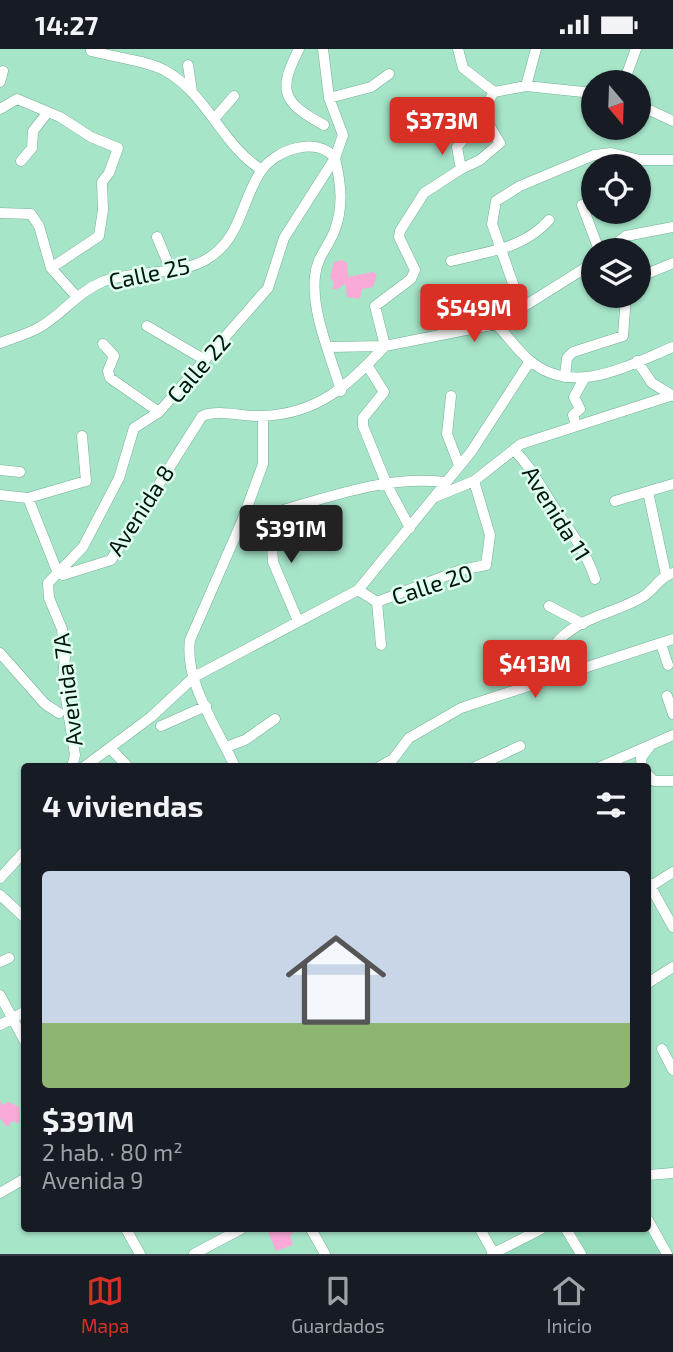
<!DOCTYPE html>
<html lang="es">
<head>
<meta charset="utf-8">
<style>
  :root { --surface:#171b24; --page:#242831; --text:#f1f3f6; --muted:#9ea1a6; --line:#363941; --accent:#d93025 }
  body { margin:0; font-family:"Exo 2",sans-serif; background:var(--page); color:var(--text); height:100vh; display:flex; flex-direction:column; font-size:26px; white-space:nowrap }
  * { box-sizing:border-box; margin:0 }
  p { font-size:23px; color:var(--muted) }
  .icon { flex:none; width:38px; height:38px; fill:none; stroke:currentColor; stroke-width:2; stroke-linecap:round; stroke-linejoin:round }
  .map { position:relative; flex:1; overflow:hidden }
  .details { position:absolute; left:21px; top:714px; width:630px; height:469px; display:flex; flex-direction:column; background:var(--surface); border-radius:7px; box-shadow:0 2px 5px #0004 }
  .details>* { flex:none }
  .needle { width:46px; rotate:161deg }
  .fabs { position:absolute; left:581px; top:21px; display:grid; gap:14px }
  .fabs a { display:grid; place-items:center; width:70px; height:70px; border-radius:50%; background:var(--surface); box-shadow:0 2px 5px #0004; font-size:35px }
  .price { position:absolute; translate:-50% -60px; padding:0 16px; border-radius:7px; background:var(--accent); color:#fff; font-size:23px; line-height:46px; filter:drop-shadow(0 2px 4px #0008) }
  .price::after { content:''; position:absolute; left:50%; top:42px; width:21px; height:16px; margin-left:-10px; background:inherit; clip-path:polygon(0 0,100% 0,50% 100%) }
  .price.active { background:#222; color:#fff }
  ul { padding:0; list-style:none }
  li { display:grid; align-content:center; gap:14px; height:371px; padding:0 21px }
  li span { display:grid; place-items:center; height:217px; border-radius:7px; color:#555 }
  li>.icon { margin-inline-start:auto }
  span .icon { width:126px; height:126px; fill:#fffc; stroke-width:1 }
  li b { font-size:30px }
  h2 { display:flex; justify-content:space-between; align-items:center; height:84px; padding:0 21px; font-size:30px }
  .status { display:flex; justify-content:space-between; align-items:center; height:49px; padding:0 35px; background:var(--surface); direction:ltr }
  .status svg { height:19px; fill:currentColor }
  .tab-bar { display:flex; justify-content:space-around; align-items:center; height:98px; border-top:2px solid var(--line); background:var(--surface); font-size:19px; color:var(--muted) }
  .tab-bar a { display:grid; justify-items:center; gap:4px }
  .tab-bar .active { color:var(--accent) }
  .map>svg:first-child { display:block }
</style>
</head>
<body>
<div class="status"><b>14:27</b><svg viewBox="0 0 49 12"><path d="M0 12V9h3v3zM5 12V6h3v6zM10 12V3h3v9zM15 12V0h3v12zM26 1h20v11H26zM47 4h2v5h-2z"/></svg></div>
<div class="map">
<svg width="673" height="1205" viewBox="0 0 673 1205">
  <rect width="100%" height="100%" fill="#a7e5c9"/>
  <path fill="#94dcbc" d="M 648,1179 L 662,1205 L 496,1205 L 547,1180 Z"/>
  <path fill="#faaad7" d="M 342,211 L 347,214 L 348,228 L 373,223 L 377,226 L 373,238 L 362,240 L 360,250 L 347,248 L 345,234 L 338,240 L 332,240 L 334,234 L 330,228 L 334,213 Z
    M 0,1051 L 2,1056 L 9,1053 L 19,1058 L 20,1073 L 16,1075 L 15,1072 L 9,1074 L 10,1077 L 6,1077 L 0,1069 Z
    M 267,1180 L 298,1180 L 290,1186 L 293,1196 L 276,1202 Z"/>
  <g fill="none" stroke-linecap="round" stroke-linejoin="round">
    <g stroke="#74b096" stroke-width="11">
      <path id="minor" d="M 299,0 C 278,41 281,53 324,76
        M 458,0 L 463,19 L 494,43
        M 91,2 C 114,8 144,11 164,21 C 207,44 222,97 262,121
        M 188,16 L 192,43
        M 0,33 L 3,22
        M 624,33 L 636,0
        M 526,37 L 593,44
        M 329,49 L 371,38 L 389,25
        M 639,56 L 673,72
        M 0,60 L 17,50 L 60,68 L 91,88 L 118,99 L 109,124 L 102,133 L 103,161 L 99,187 L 51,219
        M 214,70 L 234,47
        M 335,109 C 341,135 344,158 334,183 C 327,200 317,208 315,227 C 311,264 331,307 341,342
        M 21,112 L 32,99 L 33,82 L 48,63
        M 461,120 L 480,111 L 500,94 L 481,63
        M 582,156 L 599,201
        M 0,164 L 31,165 L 39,177 L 51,219 L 76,247
        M 157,188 L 170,219
        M 608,201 L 626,187 L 673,178
        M 451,212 C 487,202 522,201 549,171
        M 639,228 L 673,214
        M 522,260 L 492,175 L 496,152 L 520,137 L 594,106 L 611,104 L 640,111 L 673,111
        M 496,275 C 507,286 517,301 529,311 C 573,349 629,316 673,298
        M 147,277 L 205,311
        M 0,294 C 13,289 28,285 40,278 C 63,265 77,243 104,232 C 131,222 182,226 207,210 C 241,190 241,152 261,122 C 276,100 317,87 335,109
        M 103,295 L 114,307 L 108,322 L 110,329 L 159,363
        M 329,298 L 385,297 L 496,275 L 593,214
        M 637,312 L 652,334 L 673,347
        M 367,316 L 384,343 L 363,369 L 363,377 L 387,436 L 410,479
        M 565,328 L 567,309 L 573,303 L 623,287 L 626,247
        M 451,347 L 447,385 L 459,416
        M 576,377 L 573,366 L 580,360 L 574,348 L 584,330
        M 514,401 C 531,418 539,435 552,455 C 568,480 586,501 595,530
        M 0,421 L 20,423
        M 648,443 L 666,526
        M 0,446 L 28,449 L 86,432 L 82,387
        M 435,448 L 474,432 L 521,395 L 673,346
        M 28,449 L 57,522
        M 615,452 L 673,435
        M 270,466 L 273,513 L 298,572
        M 242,472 C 308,457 376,425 444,433
        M 57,522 L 63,526 L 111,511 L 202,367 C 219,360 243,368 262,367 C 318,365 349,336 385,297 L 375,257 L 411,230 L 415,221 L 399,188 L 400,182 L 424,144 L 461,120 L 457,98 L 472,80 L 494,43 L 526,37 L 536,0
        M 358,541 L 377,553
        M 377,553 L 461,521 L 486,516 L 490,486 L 474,432
        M 377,553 L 381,596
        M 549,557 L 583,575
        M 661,595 L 668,616
        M 0,604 L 45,655 L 59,664
        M 538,634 C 542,626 553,615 555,607 C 556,600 553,597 558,592 C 581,567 617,564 644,547 C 655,540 660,527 673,524
        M 667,647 L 673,665
        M 161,677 L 206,657
        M 226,698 L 245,691 L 275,670
        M 111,700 L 128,718
        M 72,718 L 75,706 L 63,630 L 65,607 L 62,580 L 49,549 L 48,534 L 83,498 L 119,429 L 134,379 L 159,363 L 268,239 L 284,189 L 335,109 L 343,86 L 329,49 L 323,0
        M 84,718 L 151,668 L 194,628 L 358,541 L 471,403 L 530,312
        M 235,718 C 218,680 184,633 190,591 L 242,472 L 263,415 L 263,367
        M 379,718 L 393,710 L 409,689 L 461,659 L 673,590
        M 475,718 L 520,697
        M 600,718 L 673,686
        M 642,718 L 641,709 L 650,697
        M 648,726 L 654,732 L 673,732
        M 0,829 L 24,803
        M 648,833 L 673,878
        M 648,839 L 673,823
        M 0,846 L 24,868
        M 0,913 L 9,909
        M 648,934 L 673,918
        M 0,946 L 24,991
        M 0,976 L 24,963
        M 662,1000 L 673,1021
        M 648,1126 L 673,1124
        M 0,1144 L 24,1130
        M 648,1171 L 667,1205
        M 126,1180 L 140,1205
        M 311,1180 L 325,1205
        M 480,1180 L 494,1205
        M 566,1180 L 581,1205
        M 194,1205 L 241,1180
        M 492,1205 L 541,1180"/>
    </g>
    <use href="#minor" stroke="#fff" stroke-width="10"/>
  </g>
  <g text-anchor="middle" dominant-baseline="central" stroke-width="5" stroke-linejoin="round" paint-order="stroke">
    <g font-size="23" fill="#00160d" stroke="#e0fff0">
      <text transform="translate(149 224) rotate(-12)">Calle 25</text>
      <text transform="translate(198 319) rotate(-49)">Calle 22</text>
      <text transform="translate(140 461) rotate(-57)">Avenida 8</text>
      <text transform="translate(557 464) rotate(58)">Avenida 11</text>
      <text transform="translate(432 535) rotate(-18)">Calle 20</text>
      <text transform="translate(67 641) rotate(-97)">Avenida 7A</text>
    </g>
  </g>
</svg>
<div class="fabs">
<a><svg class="needle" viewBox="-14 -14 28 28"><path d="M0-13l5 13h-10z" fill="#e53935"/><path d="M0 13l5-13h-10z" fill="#9ea1a6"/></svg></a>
<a><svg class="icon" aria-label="locate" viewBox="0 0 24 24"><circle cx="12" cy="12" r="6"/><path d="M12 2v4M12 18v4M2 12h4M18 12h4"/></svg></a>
<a><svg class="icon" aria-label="layers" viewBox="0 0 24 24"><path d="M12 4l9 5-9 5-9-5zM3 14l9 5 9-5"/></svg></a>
</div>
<b class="price" style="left:442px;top:108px">$373M</b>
<b class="price" style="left:474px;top:295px">$549M</b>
<b class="price active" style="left:291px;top:516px">$391M</b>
<b class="price" style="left:535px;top:651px">$413M</b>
<section class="details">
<h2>4 viviendas<svg class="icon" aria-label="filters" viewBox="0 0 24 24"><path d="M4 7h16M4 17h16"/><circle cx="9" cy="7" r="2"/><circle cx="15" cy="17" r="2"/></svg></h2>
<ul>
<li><span style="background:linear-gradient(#c9d6e8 70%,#8fb573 0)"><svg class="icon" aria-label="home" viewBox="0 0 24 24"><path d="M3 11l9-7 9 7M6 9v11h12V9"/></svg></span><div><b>$391M</b><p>2 hab. · 80 m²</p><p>Avenida 9</p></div></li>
</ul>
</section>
</div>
<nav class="tab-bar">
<a class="active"><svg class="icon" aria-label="map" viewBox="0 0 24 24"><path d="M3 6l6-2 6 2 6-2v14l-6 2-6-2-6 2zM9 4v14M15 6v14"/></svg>Mapa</a>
<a><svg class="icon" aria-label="saved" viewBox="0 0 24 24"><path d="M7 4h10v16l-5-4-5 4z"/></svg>Guardados</a>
<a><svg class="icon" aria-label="home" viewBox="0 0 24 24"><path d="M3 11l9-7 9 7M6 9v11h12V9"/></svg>Inicio</a>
</nav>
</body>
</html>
